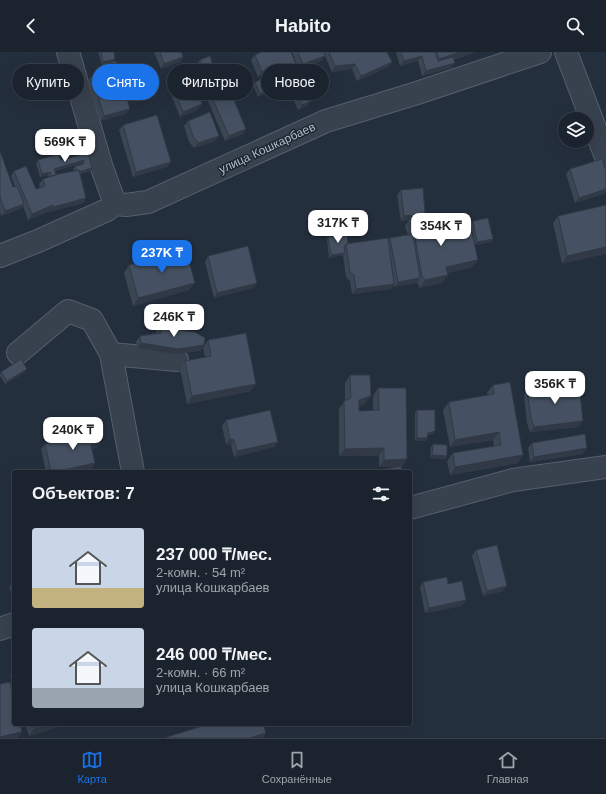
<!DOCTYPE html>
<html lang="ru">
<head>
<meta charset="utf-8">
<style>
  :root { --surface:#1b232e; --page:#242b36; --text:#f1f3f6; --muted:#a0a4aa; --line:#39404a; --accent:#1a73e8 }
  body { margin:0; font-family:Helvetica,sans-serif; background:var(--page); color:var(--text); height:100vh; display:flex; flex-direction:column; font-size:15px; white-space:nowrap }
  * { box-sizing:border-box; margin:0 }
  p { font-size:13px; color:var(--muted) }
  .icon { flex:none; width:22px; height:22px; fill:none; stroke:currentColor; stroke-width:2; stroke-linecap:round; stroke-linejoin:round }
  .map { position:relative; flex:1; overflow:hidden }
  .drawer { position:absolute; left:12px; top:418px; width:400px; height:256px; display:flex; flex-direction:column; background:var(--surface); border-radius:4px; box-shadow:0 4px 16px #0002,0 0 0 1px var(--line) }
  .drawer>* { flex:none }
  .top-card { position:absolute; left:12px; top:12px; width:400px; height:36px; display:flex; gap:8px }
  .buttons { position:absolute; left:558px; top:60px; display:grid; gap:8px }
  .buttons a { display:grid; place-items:center; width:36px; height:36px; border-radius:50%; background:var(--surface); box-shadow:0 4px 16px #0002,0 0 0 1px var(--line); font-size:20px }
  .price { position:absolute; translate:-50% -34px; padding:0 9px; border-radius:8px; background:#fff; color:#222; font-size:13px; line-height:26px; filter:drop-shadow(0 1px 2px #0008) }
  .price::after { content:''; position:absolute; left:50%; top:24px; width:12px; height:9px; margin-left:-6px; background:inherit; clip-path:polygon(0 0,100% 0,50% 100%) }
  .price.current { background:var(--accent); color:#fff }
  ul { padding:0; list-style:none }
  li { display:flex; align-items:center; gap:12px; height:100px; padding:0 20px }
  li span { display:grid; place-items:center; flex:none; width:112px; height:80px; border-radius:4px; color:#555 }
  li>.icon { margin-inline-start:auto }
  span .icon { width:48px; height:48px; fill:#fffc; stroke-width:1 }
  li b { font-size:17px }
  h2 { display:flex; justify-content:space-between; align-items:center; height:48px; padding:0 20px; font-size:17px }
  .tag { padding:0 14px; border-radius:18px; background:var(--surface); box-shadow:0 4px 16px #0002,0 0 0 1px var(--line); font-size:14px; line-height:36px }
  .tag.current { background:var(--accent); color:#fff }
  header { display:flex; justify-content:space-between; align-items:center; height:52px; padding:0 20px; background:var(--surface); font-size:18px; font-weight:700 }
  .tab-bar { display:flex; justify-content:space-around; align-items:center; height:56px; border-top:1px solid var(--line); background:var(--surface); font-size:11px; color:var(--muted) }
  .tab-bar a { display:grid; justify-items:center; gap:2px }
  .tab-bar .current { color:var(--accent) }
  .map>svg:first-child { display:block }
</style>
</head>
<body>
<header><svg class="icon" aria-label="back" viewBox="0 0 24 24"><path d="M15 5l-7 7 7 7"/></svg>Habito<svg class="icon" aria-label="search" viewBox="0 0 24 24"><circle cx="10" cy="10" r="6"/><path d="M15 15l6 6"/></svg></header>
<div class="map">
<svg width="606" height="686" viewBox="0 0 606 686">
  <rect width="100%" height="100%" fill="#242f3e"/>
  <g fill="none" stroke-linecap="round" stroke-linejoin="round">
    <g stroke="#565f6c" stroke-width="24">
      <path id="minor" d="M 68,0 L 101,113 L 115,152
        M 566,0 L 606,105
        M 0,204 L 38,189 L 107,158 L 115,152 L 126,153 L 148,150 L 326,69 L 417,41 L 540,0
        M 18,301 L 68,259 L 92,268 L 111,302 L 133,420
        M 111,302 L 177,308
        M 410,456 L 513,428 L 606,415
        M 0,577 L 14,572"/>
    </g>
    <use href="#minor" stroke="#38414e" stroke-width="22"/>
  </g>
  <path fill="#3b4654" fill-rule="evenodd" d="M 98,0 L 114,0 L 115,7 L 114,9 L 126,62 L 100,69 L 88,29 L 92,24 L 100,21 L 99,18 L 103,13 L 102,13 Z
    M 154,0 L 181,0 L 183,5 L 180,10 L 161,17 Z
    M 291,0 L 307,54 L 298,58 L 292,44 L 284,47 L 279,35 L 280,33 L 274,18 L 258,25 L 251,8 L 255,3 Z
    M 292,0 L 387,0 L 392,10 L 388,15 L 357,29 L 352,17 L 332,20 L 325,4 L 321,9 L 299,18 Z
    M 396,0 L 475,0 L 454,8 L 451,16 L 422,24 L 418,9 L 400,14 Z
    M 200,8 L 213,22 L 202,25 L 198,11 Z
    M 170,27 L 202,52 L 198,58 L 180,65 L 167,32 Z
    M 255,30 L 274,36 L 272,39 L 258,45 L 253,33 Z
    M 211,43 L 246,77 L 243,82 L 225,89 L 208,49 Z
    M 188,69 L 215,89 L 194,96 L 189,90 L 184,74 Z
    M 123,73 L 171,110 L 167,115 L 133,125 L 119,78 Z
    M 79,98 L 91,119 L 80,122 L 86,146 L 83,151 L 49,160 L 50,159 L 28,168 L 23,154 L 20,157 L 1,164 L 0,160 L 0,99 L 13,135 L 15,135 L 11,124 L 14,119 L 36,137 L 40,135 L 39,132 L 43,127 L 49,125 L 48,123 L 40,125 L 36,111 L 38,108 L 61,108 L 78,104 L 77,101 ZM 82,111 L 82,112 L 75,114 L 73,117 L 74,119 L 56,123 L 55,119 Z
    M 570,117 L 606,119 L 606,141 L 575,151 L 566,122 Z
    M 401,138 L 425,162 L 424,163 L 428,173 L 454,186 L 473,215 L 447,221 L 442,231 L 420,236 L 417,231 L 394,235 L 393,233 L 391,237 L 352,242 L 350,229 L 346,225 L 343,203 L 329,206 L 327,188 L 328,185 L 348,191 L 388,189 L 390,186 L 408,183 L 405,174 L 409,168 L 401,169 L 397,143 Z
    M 606,153 L 562,212 L 553,171 L 558,164 Z
    M 473,169 L 493,187 L 491,190 L 475,193 L 471,172 Z
    M 208,204 L 257,231 L 253,236 L 214,246 L 205,210 Z
    M 129,213 L 189,238 L 133,254 L 124,221 Z
    M 159,272 L 176,277 L 204,293 L 200,299 L 174,302 L 137,296 L 136,290 L 140,284 L 156,281 L 156,278 Z
    M 208,288 L 251,339 L 187,352 L 180,317 L 185,309 L 205,305 L 203,296 Z
    M 1,320 L 25,320 L 5,332 L 0,324 L 0,322 Z
    M 350,323 L 365,352 L 359,354 L 359,359 L 373,359 L 373,344 L 378,336 L 402,415 L 379,415 L 379,404 L 339,404 L 339,357 L 345,349 L 345,331 Z
    M 493,333 L 523,403 L 518,411 L 450,423 L 447,409 L 453,401 L 494,394 L 493,388 L 450,395 L 443,358 L 449,350 L 488,343 L 487,341 Z
    M 527,338 L 579,375 L 530,380 L 527,371 L 524,343 Z
    M 417,358 L 434,381 L 428,383 L 426,389 L 415,389 L 415,361 Z
    M 226,368 L 278,390 L 274,395 L 234,405 L 231,393 L 226,392 L 222,374 Z
    M 81,377 L 100,391 L 96,396 L 92,397 L 95,411 L 91,417 L 76,420 L 46,420 L 41,397 L 45,392 L 78,384 L 78,382 Z
    M 532,391 L 583,402 L 530,410 L 528,396 Z
    M 433,392 L 447,404 L 445,407 L 430,406 L 431,395 Z
    M 476,498 L 503,539 L 483,544 L 472,504 Z
    M 13,529 L 14,529 L 14,549 L 9,535 Z
    M 423,530 L 448,532 L 462,554 L 425,561 L 420,535 Z
    M 14,619 L 14,636 L 10,624 Z
    M 25,672 L 68,672 L 29,684 Z"/>
  <path fill="#303945" d="M 461,0 L 475,0 L 449,10 L 434,14 L 439,7 Z
    M 325,4 L 321,9 L 299,18 L 303,12 Z
    M 422,4 L 418,9 L 400,14 L 404,9 Z
    M 183,5 L 180,10 L 161,17 L 164,12 Z
    M 115,7 L 113,10 L 102,13 L 103,10 Z
    M 392,10 L 388,15 L 357,29 L 361,24 Z
    M 455,11 L 451,16 L 422,24 L 426,19 Z
    M 355,12 L 352,17 L 332,20 L 335,14 Z
    M 278,13 L 274,18 L 258,25 L 262,20 Z
    M 215,19 L 213,22 L 202,25 L 204,22 Z
    M 274,36 L 272,39 L 258,45 L 260,42 Z
    M 296,38 L 292,44 L 284,47 L 287,42 Z
    M 311,49 L 307,54 L 298,58 L 302,53 Z
    M 202,52 L 198,58 L 180,65 L 183,60 Z
    M 130,57 L 126,62 L 100,69 L 104,64 Z
    M 246,77 L 243,82 L 225,89 L 229,84 Z
    M 219,84 L 215,89 L 194,96 L 198,91 Z
    M 84,108 L 82,111 L 53,119 L 54,117 Z
    M 171,110 L 167,115 L 133,125 L 136,120 Z
    M 92,116 L 91,119 L 75,123 L 77,121 Z
    M 50,120 L 48,123 L 40,125 L 42,122 Z
    M 606,137 L 606,141 L 575,151 L 579,146 Z
    M 86,146 L 83,151 L 49,160 L 53,155 Z
    M 24,152 L 20,157 L 1,164 L 5,159 Z
    M 53,153 L 50,159 L 28,168 L 32,162 Z
    M 425,162 L 422,167 L 411,166 L 409,168 L 401,169 L 404,164 Z
    M 493,187 L 491,190 L 475,193 L 477,190 Z
    M 606,195 L 606,202 L 562,212 L 567,204 Z
    M 345,201 L 343,203 L 329,206 L 331,203 Z
    M 478,208 L 473,215 L 440,223 L 446,215 Z
    M 448,223 L 442,231 L 420,236 L 425,228 Z
    M 420,226 L 417,231 L 394,235 L 398,230 Z
    M 195,231 L 189,238 L 133,254 L 138,246 Z
    M 257,231 L 253,236 L 214,246 L 217,241 Z
    M 394,232 L 391,237 L 352,242 L 356,237 Z
    M 141,291 L 204,293 L 200,299 L 174,302 L 137,296 Z
    M 27,317 L 25,320 L 5,332 L 7,329 Z
    M 256,332 L 251,339 L 187,352 L 192,344 Z
    M 371,344 L 365,352 L 353,355 L 359,348 Z
    M 583,369 L 579,375 L 530,380 L 534,375 Z
    M 435,379 L 434,381 L 426,383 L 428,381 Z
    M 499,380 L 493,388 L 450,395 L 455,388 Z
    M 417,386 L 427,386 L 426,389 L 415,389 Z
    M 230,387 L 234,388 L 231,393 L 226,392 Z
    M 278,390 L 274,395 L 234,405 L 237,399 Z
    M 100,391 L 96,396 L 87,398 L 91,393 Z
    M 384,396 L 379,404 L 339,404 L 345,397 Z
    M 587,396 L 583,402 L 530,410 L 534,405 Z
    M 432,403 L 447,404 L 445,407 L 430,406 Z
    M 523,403 L 518,411 L 450,423 L 455,415 Z
    M 407,407 L 402,415 L 379,415 L 384,408 Z
    M 95,411 L 91,417 L 76,420 L 55,420 Z
    M 507,534 L 503,539 L 483,544 L 487,539 Z
    M 466,548 L 462,554 L 425,561 L 429,556 Z
    M 48,672 L 68,672 L 29,684 L 34,676 Z
    M 22,680 L 18,686 L 0,686 L 0,685 Z
    M 266,681 L 263,686 L 250,686 Z"/>
  <path fill="#455162" stroke="#303945" d="M 101,0 L 114,0 L 115,7 L 103,10 Z
    M 160,0 L 181,0 L 183,5 L 164,12 Z
    M 261,0 L 291,0 L 311,49 L 302,53 L 296,38 L 287,42 L 282,30 L 285,29 L 278,13 L 262,20 L 255,3 Z
    M 298,0 L 324,0 L 325,4 L 303,12 Z
    M 329,0 L 387,0 L 392,10 L 361,24 L 355,12 L 335,14 Z
    M 401,0 L 435,0 L 438,9 L 453,5 L 455,11 L 426,19 L 422,4 L 404,9 Z
    M 437,0 L 461,0 L 439,7 Z
    M 210,4 L 215,19 L 204,22 L 200,8 Z
    M 116,9 L 130,57 L 104,64 L 92,24 L 105,20 L 103,12 Z
    M 189,19 L 202,52 L 183,60 L 170,27 Z
    M 269,24 L 274,36 L 260,42 L 255,30 Z
    M 229,36 L 246,77 L 229,84 L 211,43 Z
    M 210,60 L 219,84 L 198,91 L 193,84 L 188,69 Z
    M 157,63 L 171,110 L 136,120 L 123,73 Z
    M 87,96 L 92,116 L 79,120 L 79,118 L 76,118 L 75,114 L 84,112 L 84,108 L 54,117 L 56,123 L 52,124 L 50,120 L 42,122 L 38,108 L 58,102 L 61,108 L 80,103 L 79,98 Z
    M 0,99 L 13,135 L 17,134 L 24,152 L 5,159 L 0,145 Z
    M 602,107 L 606,119 L 606,137 L 579,146 L 570,117 Z
    M 26,114 L 36,137 L 45,134 L 43,127 L 59,122 L 79,118 L 86,146 L 53,155 L 53,153 L 32,162 L 14,119 Z
    M 423,136 L 425,162 L 404,164 L 401,138 Z
    M 606,153 L 606,195 L 567,204 L 558,164 Z
    M 425,163 L 428,173 L 450,168 L 454,186 L 472,181 L 478,208 L 446,215 L 448,223 L 425,228 L 422,224 L 414,180 L 411,166 Z
    M 488,166 L 493,187 L 477,190 L 473,169 Z
    M 413,182 L 420,226 L 398,230 L 390,186 Z
    M 347,183 L 348,191 L 346,192 L 344,194 L 345,201 L 331,203 L 328,185 Z
    M 388,186 L 394,232 L 356,237 L 354,223 L 350,220 L 346,192 Z
    M 248,194 L 257,231 L 217,241 L 208,204 Z
    M 186,198 L 195,231 L 138,246 L 129,213 Z
    M 175,270 L 176,277 L 195,280 L 205,286 L 204,293 L 178,297 L 141,291 L 140,284 L 161,281 L 159,272 Z
    M 246,281 L 256,332 L 192,344 L 185,309 L 211,304 L 208,288 Z
    M 21,307 L 27,317 L 7,329 L 1,320 Z
    M 350,323 L 370,323 L 371,344 L 359,348 L 359,359 L 379,358 L 378,336 L 406,336 L 407,407 L 384,408 L 384,396 L 345,397 L 344,349 L 351,346 Z
    M 510,330 L 523,403 L 455,415 L 453,401 L 501,393 L 499,380 L 455,388 L 449,350 L 494,342 L 493,333 Z
    M 579,332 L 583,369 L 534,375 L 531,366 L 527,338 Z
    M 270,358 L 278,390 L 237,399 L 234,388 L 230,387 L 226,368 Z
    M 417,358 L 435,358 L 435,379 L 428,381 L 427,386 L 417,386 Z
    M 96,374 L 100,391 L 91,393 L 95,411 L 55,420 L 51,420 L 45,392 L 83,383 L 81,377 Z
    M 585,382 L 587,396 L 534,405 L 532,391 Z
    M 433,392 L 447,393 L 447,404 L 432,403 Z
    M 401,414 L 402,420 L 368,420 Z
    M 497,493 L 507,534 L 487,539 L 476,498 Z
    M 447,525 L 448,532 L 462,529 L 466,548 L 429,556 L 423,530 Z
    M 10,630 L 14,648 L 14,672 L 20,672 L 22,680 L 0,685 L 0,632 Z
    M 33,672 L 48,672 L 34,676 Z
    M 209,672 L 263,672 L 266,681 L 250,686 L 167,686 L 167,685 Z"/>
  <g text-anchor="middle" dominant-baseline="central" stroke-width="3" stroke-linejoin="round" paint-order="stroke">
    <g font-size="12" fill="#b4bcc9" stroke="#1d2633">
      <text transform="translate(267 96) rotate(-25)">улица Кошкарбаев</text>
    </g>
  </g>
</svg>
<div class="buttons">
<a><svg class="icon" aria-label="layers" viewBox="0 0 24 24"><path d="M12 4l9 5-9 5-9-5zM3 14l9 5 9-5"/></svg></a>
</div>
<b class="price" style="left:65px;top:111px">569K ₸</b>
<b class="price" style="left:338px;top:192px">317K ₸</b>
<b class="price" style="left:441px;top:195px">354K ₸</b>
<b class="price current" style="left:162px;top:222px">237K ₸</b>
<b class="price" style="left:174px;top:286px">246K ₸</b>
<b class="price" style="left:555px;top:353px">356K ₸</b>
<b class="price" style="left:73px;top:399px">240K ₸</b>
<div class="top-card">
<a class="tag">Купить</a>
<a class="tag current">Снять</a>
<a class="tag">Фильтры</a>
<a class="tag">Новое</a>
</div>
<section class="drawer">
<h2>Объектов: 7<svg class="icon" aria-label="filters" viewBox="0 0 24 24"><path d="M4 7h16M4 17h16"/><circle cx="9" cy="7" r="2"/><circle cx="15" cy="17" r="2"/></svg></h2>
<ul>
<li><span style="background:linear-gradient(#c9d6e8 75%,#c2b280 0)"><svg class="icon" aria-label="home" viewBox="0 0 24 24"><path d="M3 11l9-7 9 7M6 9v11h12V9"/></svg></span><div><b>237 000 ₸/мес.</b><p>2-комн. · 54 m²</p><p>улица Кошкарбаев</p></div></li>
<li><span style="background:linear-gradient(#c9d6e8 75%,#9aa5b1 0)"><svg class="icon" aria-label="home" viewBox="0 0 24 24"><path d="M3 11l9-7 9 7M6 9v11h12V9"/></svg></span><div><b>246 000 ₸/мес.</b><p>2-комн. · 66 m²</p><p>улица Кошкарбаев</p></div></li>
</ul>
</section>
</div>
<nav class="tab-bar">
<a class="current"><svg class="icon" aria-label="map" viewBox="0 0 24 24"><path d="M3 6l6-2 6 2 6-2v14l-6 2-6-2-6 2zM9 4v14M15 6v14"/></svg>Карта</a>
<a><svg class="icon" aria-label="saved" viewBox="0 0 24 24"><path d="M7 4h10v16l-5-4-5 4z"/></svg>Сохранённые</a>
<a><svg class="icon" aria-label="home" viewBox="0 0 24 24"><path d="M3 11l9-7 9 7M6 9v11h12V9"/></svg>Главная</a>
</nav>
</body>
</html>
